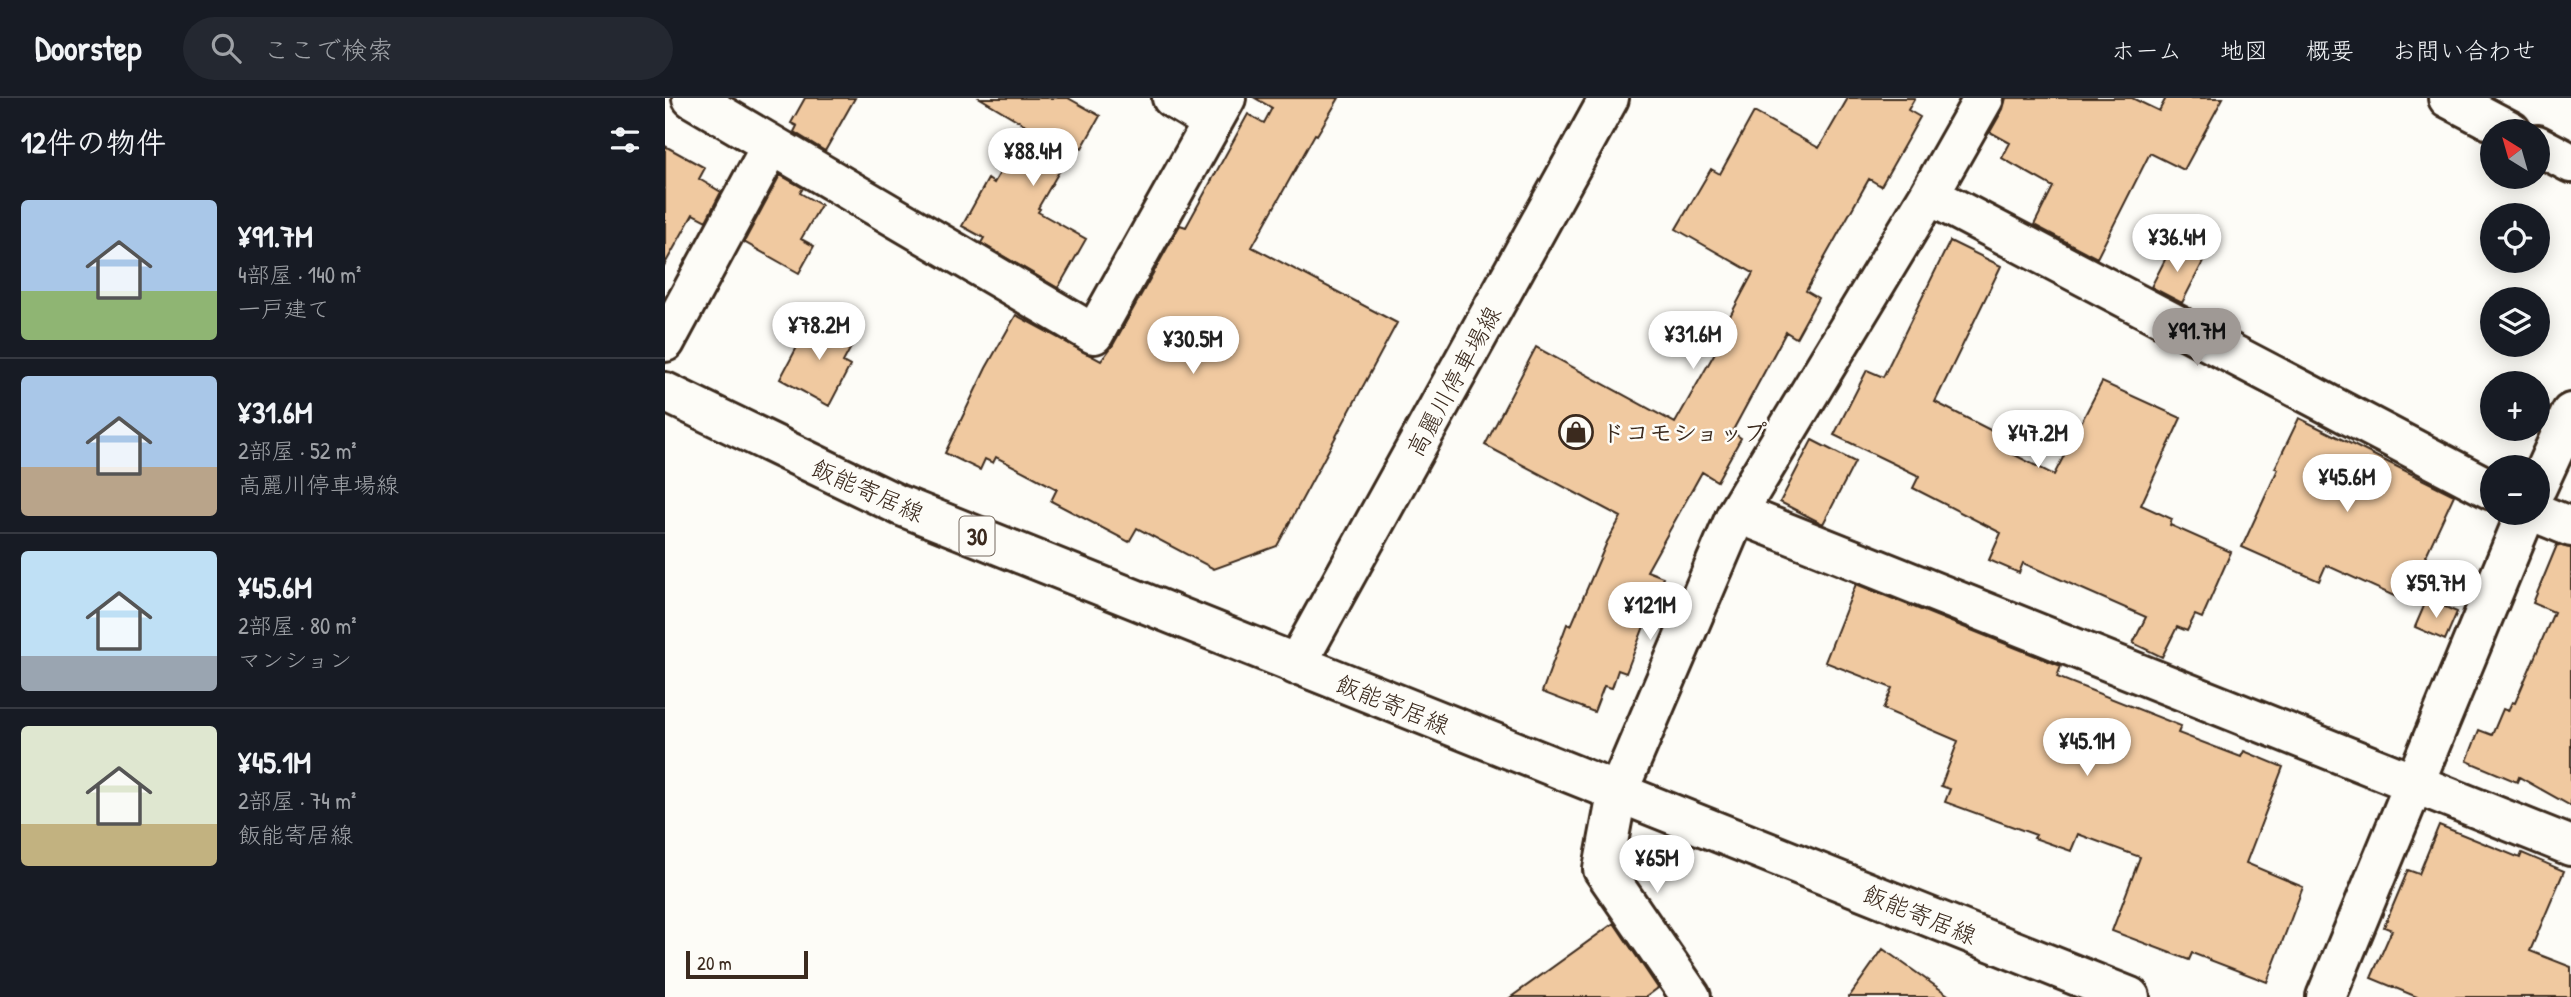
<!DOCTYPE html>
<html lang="ja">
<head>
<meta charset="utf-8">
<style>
  :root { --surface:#171b24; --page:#242831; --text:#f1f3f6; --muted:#9ea1a6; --line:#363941; --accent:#9f9995 }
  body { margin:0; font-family:"Patrick Hand","Klee One",sans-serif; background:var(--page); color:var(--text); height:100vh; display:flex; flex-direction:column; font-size:26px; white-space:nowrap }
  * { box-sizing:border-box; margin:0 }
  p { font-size:23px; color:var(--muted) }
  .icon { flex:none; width:38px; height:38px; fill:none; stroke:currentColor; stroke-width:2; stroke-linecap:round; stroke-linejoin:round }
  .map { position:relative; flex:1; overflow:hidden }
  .panel { display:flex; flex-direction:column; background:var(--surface); width:665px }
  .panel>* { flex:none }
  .needle { width:46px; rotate:323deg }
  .controls { position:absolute; left:1815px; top:21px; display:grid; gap:14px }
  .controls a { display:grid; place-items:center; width:70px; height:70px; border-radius:50%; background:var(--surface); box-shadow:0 4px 18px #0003; font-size:35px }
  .scale { position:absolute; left:21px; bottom:18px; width:122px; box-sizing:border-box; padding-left:7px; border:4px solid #3b2a1e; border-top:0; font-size:19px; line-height:24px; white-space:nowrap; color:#3b2a1e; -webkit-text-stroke:5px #fdfcf7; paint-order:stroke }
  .price { position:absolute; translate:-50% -60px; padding:0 16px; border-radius:24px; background:#fff; color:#222; font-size:23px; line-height:46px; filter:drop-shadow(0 2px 4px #0008) }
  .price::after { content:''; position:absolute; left:50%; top:42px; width:21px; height:16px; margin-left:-10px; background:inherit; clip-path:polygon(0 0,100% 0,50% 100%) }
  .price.selected { background:var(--accent); color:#111 }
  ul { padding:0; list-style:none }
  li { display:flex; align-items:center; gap:21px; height:175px; padding:0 21px }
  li+li { border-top:2px solid var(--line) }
  li span { display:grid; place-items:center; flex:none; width:196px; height:140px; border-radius:7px; color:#555 }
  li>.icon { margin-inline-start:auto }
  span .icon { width:84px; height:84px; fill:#fffc; stroke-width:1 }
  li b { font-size:30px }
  h2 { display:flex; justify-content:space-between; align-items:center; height:84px; padding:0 21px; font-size:30px }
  header { display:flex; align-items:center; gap:42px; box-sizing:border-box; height:98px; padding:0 35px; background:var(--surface); border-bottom:2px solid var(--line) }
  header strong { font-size:33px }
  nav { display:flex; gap:38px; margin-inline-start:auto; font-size:24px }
  .search { width:490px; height:63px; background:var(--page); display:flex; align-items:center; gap:18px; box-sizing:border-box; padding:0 24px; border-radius:38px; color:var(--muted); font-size:26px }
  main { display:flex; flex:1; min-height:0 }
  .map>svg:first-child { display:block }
</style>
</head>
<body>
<header>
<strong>Doorstep</strong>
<div class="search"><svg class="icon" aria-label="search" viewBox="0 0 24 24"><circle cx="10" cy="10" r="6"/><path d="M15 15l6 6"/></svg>ここで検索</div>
<nav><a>ホーム</a><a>地図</a><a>概要</a><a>お問い合わせ</a></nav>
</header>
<main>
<section class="panel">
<h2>12件の物件<svg class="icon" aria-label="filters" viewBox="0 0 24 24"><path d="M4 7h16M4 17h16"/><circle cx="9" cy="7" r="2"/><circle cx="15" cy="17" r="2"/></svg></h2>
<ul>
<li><span style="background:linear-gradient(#a9c7e8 65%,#8fb573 0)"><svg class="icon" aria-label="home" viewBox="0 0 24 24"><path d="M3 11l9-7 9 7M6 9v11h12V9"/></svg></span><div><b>¥91.7M</b><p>4部屋 · 140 m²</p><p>一戸建て</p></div></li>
<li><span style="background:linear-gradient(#a9c7e8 65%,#b9a48a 0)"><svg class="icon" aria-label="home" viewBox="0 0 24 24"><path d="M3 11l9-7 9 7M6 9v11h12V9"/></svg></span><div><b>¥31.6M</b><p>2部屋 · 52 m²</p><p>高麗川停車場線</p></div></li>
<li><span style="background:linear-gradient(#bfe0f5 75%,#9aa5b1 0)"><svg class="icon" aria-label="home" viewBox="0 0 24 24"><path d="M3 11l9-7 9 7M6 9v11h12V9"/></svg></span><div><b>¥45.6M</b><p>2部屋 · 80 m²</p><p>マンション</p></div></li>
<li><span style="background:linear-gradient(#dfe7d0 70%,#c2b280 0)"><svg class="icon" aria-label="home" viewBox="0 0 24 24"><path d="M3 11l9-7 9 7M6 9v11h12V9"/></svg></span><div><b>¥45.1M</b><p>2部屋 · 74 m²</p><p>飯能寄居線</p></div></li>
</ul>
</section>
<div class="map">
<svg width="1906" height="899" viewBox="0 0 1906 899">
  <rect width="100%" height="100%" fill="#fdfcf7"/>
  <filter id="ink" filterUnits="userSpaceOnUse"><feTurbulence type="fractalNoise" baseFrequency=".0143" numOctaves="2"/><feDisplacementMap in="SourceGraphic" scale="14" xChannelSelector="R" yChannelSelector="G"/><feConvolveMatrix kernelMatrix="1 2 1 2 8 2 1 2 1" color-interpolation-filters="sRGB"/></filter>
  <g filter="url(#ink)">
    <path fill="#f0c9a0" stroke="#3b2a1e" stroke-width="2" d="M 140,0 L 190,0 L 160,53 L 129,34 L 132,28 L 126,25 Z
      M 315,0 L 403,0 L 435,18 L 417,50 L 410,46 L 373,110 L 375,111 L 373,114 L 421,141 L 393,190 L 316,145 L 319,140 L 297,128 L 323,81 L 329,85 L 362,28 Z
      M 590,0 L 674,0 L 652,37 L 650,36 L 587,149 L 732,225 L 612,448 L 549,471 L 472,430 L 464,444 L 386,403 L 392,391 L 331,359 L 328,365 L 320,361 L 315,372 L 280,355 L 321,270 L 351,217 L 436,263 L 448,247 L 515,127 L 521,129 L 583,16 L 599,25 L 607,10 Z
      M 1183,0 L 1250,0 L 1243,12 L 1255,19 L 1216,88 L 1204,81 L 1141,193 L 1153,200 L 1131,240 L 1121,234 L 1067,334 L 1076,340 L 1052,383 L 1037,374 L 982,473 L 998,479 L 961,575 L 953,572 L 947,590 L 939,588 L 929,614 L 877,594 L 902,526 L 906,528 L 942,444 L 956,419 L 820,347 L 871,249 L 1010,325 L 1060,237 L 1056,235 L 1088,175 L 1011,131 L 1046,71 L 1055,76 L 1089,14 L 1154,50 Z
      M 1341,0 L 1467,0 L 1494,13 L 1501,0 L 1558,0 L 1519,72 L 1485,55 L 1432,160 L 1369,127 L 1388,89 L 1337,60 L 1345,45 L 1325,34 L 1338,11 Z
      M 0,48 L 40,70 L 34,81 L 56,94 L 41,123 L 28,116 L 0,166 Z
      M 115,77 L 138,90 L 135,95 L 156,107 L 136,141 L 149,148 L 134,175 L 79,144 Z
      M 1285,143 L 1336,168 L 1270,304 L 1343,341 L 1338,351 L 1389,377 L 1437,284 L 1516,320 L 1476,407 L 1507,421 L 1505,427 L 1566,454 L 1537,520 L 1530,517 L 1522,533 L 1512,529 L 1497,559 L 1468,545 L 1481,519 L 1358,465 L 1354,475 L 1324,462 L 1336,435 L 1248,390 L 1254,378 L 1169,337 L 1202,272 L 1218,279 Z
      M 1508,146 L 1539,162 L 1517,205 L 1486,189 Z
      M 148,219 L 190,242 L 178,264 L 185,268 L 164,308 L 115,281 Z
      M 1634,320 L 1789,397 L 1740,503 L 1661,467 L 1654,483 L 1577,449 L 1613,371 L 1610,370 Z
      M 1147,342 L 1190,364 L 1158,426 L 1115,404 Z
      M 1892,447 L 1906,450 L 1906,708 L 1854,679 L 1852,684 L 1802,663 L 1814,632 L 1827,637 L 1838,611 L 1843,613 L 1847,604 L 1850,605 L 1889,514 L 1868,505 Z
      M 1191,486 L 1396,568 L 1392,579 L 1516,628 L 1513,635 L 1576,659 L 1579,653 L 1618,669 L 1581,765 L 1638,789 L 1602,884 L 1527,855 L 1524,862 L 1447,833 L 1475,759 L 1413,736 L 1406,753 L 1369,740 L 1371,737 L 1280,704 L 1285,691 L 1276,688 L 1293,643 L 1218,611 L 1227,590 L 1160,564 Z
      M 1762,501 L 1792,514 L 1780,542 L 1750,529 Z
      M 1774,727 L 1855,760 L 1857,755 L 1899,773 L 1865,853 L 1906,869 L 1906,899 L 1752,899 L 1706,880 L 1727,832 L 1719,829 L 1743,772 L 1754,776 Z
      M 949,825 L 993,890 L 981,899 L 846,899 Z
      M 1218,851 L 1286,899 L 1184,899 Z"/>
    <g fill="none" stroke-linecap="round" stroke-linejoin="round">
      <g stroke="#3b2a1e" stroke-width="44">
        <path id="minor" d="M 27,0 L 429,236 L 561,0
          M 507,0 L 547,24
          M 1319,0 L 1264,97 L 1072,415 L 1906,748
          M 1783,0 L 1846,33
          M 1872,47 L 1906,65
          M 1264,97 L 1827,392
          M 0,244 L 106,48
          M 1872,389 L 1906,315
          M 1872,415 L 1906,429
          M 1026,899 L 938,771 L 952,696 L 1072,415
          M 1661,899 L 1861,415"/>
      </g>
      <g stroke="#3b2a1e" stroke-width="44">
        <path id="major" d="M 0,294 L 234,407 L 1465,899
          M 631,567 L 944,0"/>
      </g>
      <use href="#minor" stroke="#fdfcf7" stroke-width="38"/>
      <use href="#major" stroke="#fdfcf7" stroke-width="38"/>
    </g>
  </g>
  <defs>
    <g id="shop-ring" transform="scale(1.75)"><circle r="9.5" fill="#fdfcf7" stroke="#3b2a1e" stroke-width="1.5"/><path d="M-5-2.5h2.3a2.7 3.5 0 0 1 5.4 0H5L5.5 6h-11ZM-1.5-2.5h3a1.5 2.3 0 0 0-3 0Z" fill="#3b2a1e"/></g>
  </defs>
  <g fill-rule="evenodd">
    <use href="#shop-ring" x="911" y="334"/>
  </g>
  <g text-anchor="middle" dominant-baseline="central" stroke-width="5" stroke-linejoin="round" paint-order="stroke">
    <rect fill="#fdfcf7" stroke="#75695f" stroke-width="2" x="294.5" y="418.5" width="35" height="39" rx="5"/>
    <g font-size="23" font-weight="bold" fill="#3b2a1e">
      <text x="312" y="438">30</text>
    </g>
    <g font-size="24" fill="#3b2a1e" stroke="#fdfcf7">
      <text transform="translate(788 283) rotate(-61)">高麗川停車場線</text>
      <text transform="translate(203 392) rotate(24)">飯能寄居線</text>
      <text transform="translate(728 606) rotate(22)">飯能寄居線</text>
      <text transform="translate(1255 816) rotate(22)">飯能寄居線</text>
    </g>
    <g font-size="24" font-weight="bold" fill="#3b2a1e" stroke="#fdfcf7" text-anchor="start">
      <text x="936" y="334">ドコモショップ</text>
    </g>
  </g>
</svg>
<div class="controls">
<a><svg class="needle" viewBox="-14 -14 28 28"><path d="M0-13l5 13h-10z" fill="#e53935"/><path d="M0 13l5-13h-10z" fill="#9ea1a6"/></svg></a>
<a><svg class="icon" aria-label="locate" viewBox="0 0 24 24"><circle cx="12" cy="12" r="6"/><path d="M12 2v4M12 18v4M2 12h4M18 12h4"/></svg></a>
<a><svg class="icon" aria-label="layers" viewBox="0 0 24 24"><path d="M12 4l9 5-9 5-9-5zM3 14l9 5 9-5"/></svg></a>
<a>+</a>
<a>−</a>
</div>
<div class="scale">20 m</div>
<b class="price" style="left:368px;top:90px">¥88.4M</b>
<b class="price" style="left:1512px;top:176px">¥36.4M</b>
<b class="price" style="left:154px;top:264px">¥78.2M</b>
<b class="price selected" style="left:1532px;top:270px">¥91.7M</b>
<b class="price" style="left:1028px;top:273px">¥31.6M</b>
<b class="price" style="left:528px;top:278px">¥30.5M</b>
<b class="price" style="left:1373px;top:372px">¥47.2M</b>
<b class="price" style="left:1682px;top:416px">¥45.6M</b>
<b class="price" style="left:1771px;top:522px">¥59.7M</b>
<b class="price" style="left:985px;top:544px">¥121M</b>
<b class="price" style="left:1422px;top:680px">¥45.1M</b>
<b class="price" style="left:992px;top:797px">¥65M</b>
</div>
</main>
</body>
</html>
